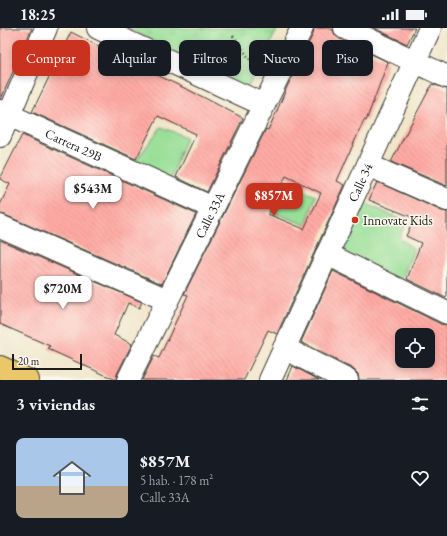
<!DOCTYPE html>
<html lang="es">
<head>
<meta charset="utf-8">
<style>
  :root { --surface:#171b24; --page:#242831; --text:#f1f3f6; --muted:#9ea1a6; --accent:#c8321e }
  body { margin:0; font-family:"EB Garamond",serif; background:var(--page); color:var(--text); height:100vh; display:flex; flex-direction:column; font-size:15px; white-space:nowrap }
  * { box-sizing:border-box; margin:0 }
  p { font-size:13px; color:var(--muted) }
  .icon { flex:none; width:22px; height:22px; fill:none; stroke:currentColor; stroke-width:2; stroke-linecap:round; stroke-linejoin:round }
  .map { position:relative; height:352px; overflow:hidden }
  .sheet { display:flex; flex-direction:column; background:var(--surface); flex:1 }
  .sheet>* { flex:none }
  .banner { position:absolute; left:12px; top:12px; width:423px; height:36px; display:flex; gap:8px }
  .controls { position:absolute; left:395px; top:300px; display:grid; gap:8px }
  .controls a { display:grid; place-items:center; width:40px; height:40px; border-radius:8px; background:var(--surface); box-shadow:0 2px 6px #0003; font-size:20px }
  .scale { position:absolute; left:12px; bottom:10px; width:70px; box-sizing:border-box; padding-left:4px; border:2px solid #1c1c1c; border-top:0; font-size:11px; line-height:14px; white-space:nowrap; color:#1c1c1c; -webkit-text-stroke:3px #fbf7ec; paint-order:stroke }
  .price { position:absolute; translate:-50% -34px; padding:0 9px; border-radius:8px; background:#fff; color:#222; font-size:13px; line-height:26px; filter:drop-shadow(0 1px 2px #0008) }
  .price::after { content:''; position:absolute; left:50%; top:24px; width:12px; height:9px; margin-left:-6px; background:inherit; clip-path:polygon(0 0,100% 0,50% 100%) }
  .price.current { background:var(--accent); color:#fff }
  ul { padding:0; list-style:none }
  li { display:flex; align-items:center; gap:12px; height:100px; padding:0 16px }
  li span { display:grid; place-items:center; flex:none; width:112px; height:80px; border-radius:8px; color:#555 }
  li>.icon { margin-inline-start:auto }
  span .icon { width:48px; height:48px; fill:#fffc; stroke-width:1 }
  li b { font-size:17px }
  h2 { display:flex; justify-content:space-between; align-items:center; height:48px; padding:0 16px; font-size:17px }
  .chip { padding:0 14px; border-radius:8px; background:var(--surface); box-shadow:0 2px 6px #0003; font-size:14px; line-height:36px }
  .chip.current { background:var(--accent); color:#fff }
  .status { display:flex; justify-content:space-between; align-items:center; height:28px; padding:0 20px; background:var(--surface); direction:ltr }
  .status svg { height:11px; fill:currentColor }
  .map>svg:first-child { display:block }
</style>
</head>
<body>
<div class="status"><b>18:25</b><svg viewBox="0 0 49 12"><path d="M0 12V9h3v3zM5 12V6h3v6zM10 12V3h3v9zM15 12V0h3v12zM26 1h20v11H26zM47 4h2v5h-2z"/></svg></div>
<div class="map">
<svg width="447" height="352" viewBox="0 0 447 352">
  <defs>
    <pattern id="park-tufts" width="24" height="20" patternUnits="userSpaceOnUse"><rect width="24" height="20" fill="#9adf98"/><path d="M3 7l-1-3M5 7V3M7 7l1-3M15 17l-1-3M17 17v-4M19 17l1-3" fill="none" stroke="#84bf82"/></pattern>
    <pattern id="building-back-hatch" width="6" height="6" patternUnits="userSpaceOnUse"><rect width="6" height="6" fill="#ffaaa4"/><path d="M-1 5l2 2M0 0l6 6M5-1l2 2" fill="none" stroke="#da928d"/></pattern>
  </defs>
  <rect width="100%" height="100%" fill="#fbf7ec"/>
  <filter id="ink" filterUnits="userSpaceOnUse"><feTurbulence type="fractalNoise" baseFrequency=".025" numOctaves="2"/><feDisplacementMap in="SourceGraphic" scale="8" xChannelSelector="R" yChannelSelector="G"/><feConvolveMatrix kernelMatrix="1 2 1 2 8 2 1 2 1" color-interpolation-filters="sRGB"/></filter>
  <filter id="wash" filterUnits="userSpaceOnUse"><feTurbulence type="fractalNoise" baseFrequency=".012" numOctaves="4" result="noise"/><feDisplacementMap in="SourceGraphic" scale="16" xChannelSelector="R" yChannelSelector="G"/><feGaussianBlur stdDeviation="0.9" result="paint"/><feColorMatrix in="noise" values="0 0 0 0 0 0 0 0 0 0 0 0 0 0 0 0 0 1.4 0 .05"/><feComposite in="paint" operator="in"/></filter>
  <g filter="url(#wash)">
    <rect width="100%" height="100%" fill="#f0e6ca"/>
    <path fill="#9adf98" stroke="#5b7e5a" d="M 161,99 L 186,109 L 170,152 L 134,135 Z
      M 286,156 L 316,168 L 306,197 L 272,184 Z
      M 360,173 L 406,194 L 399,210 L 414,221 L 401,253 L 336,222 Z"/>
    <path fill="url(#park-tufts)" stroke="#5b7e5a" d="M 127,0 L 278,0 L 247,61 Z"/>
    <g id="blocks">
      <path fill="url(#building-back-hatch)" fill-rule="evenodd" d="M 0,0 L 32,0 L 1,71 L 0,71 Z
        M 314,0 L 329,0 L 333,2 L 335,7 L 340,11 L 388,34 L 366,93 L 364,92 L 337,153 L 345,157 L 277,306 L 268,302 L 244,352 L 142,352 L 154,328 L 159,330 L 188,267 L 184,266 L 266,101 L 268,102 L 276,85 L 287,59 L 313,6 ZM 286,148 L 321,165 L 304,201 L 268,186 Z
        M 374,0 L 415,0 L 407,16 Z
        M 71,4 L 114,26 L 156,44 L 155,46 L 201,68 L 243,90 L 207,164 L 176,149 L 196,106 L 158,88 L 136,131 L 32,84 Z
        M 432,56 L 447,61 L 447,158 L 391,134 Z
        M 22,107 L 196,186 L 162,256 L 5,187 L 0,186 L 0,177 L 10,156 L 0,151 Z
        M 377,154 L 442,183 L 447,184 L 447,268 L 446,270 L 407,251 L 421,215 L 406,208 L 414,190 L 369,172 Z
        M 0,212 L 142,274 L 139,280 L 128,275 L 114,307 L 132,316 L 117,346 L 116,352 L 48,321 L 50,318 L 0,296 Z
        M 333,243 L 441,296 L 447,297 L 447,352 L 359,352 L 358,346 L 353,341 L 301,314 ZM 402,307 L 428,307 L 428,333 L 402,333 Z
        M 293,338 L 319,352 L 287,352 Z"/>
    </g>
  </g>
  <g filter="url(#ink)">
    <use href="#blocks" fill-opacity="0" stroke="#3c3a36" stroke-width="1"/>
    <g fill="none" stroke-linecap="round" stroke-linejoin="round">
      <g stroke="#3c3a36" stroke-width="24">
        <g id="minor">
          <path d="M 98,0 L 264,77"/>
          <path d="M 345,0 L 447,49"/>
          <path id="s1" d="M 0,83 L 213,180"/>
          <path d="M 0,108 L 46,0"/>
          <path d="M 368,137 L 447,172"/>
          <path d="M 0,198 L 167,272"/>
          <path d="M 327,226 L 447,285"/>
          <path d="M 284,320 L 347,352"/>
          <path id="s2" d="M 128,352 L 302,0"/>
          <path id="s3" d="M 270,352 L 430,0"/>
        </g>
      </g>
      <g stroke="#3c3a36" stroke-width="24">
        <path id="major" d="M 0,339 L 28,352"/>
      </g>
      <path stroke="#3c3a36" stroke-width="2.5" stroke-dasharray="1 3" stroke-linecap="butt" d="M 233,8 L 256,40"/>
      <use href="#minor" stroke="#fff" stroke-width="22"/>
      <use href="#major" stroke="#eac769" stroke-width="22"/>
    </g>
  </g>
  <circle fill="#c8321e" stroke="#fbf7ec" stroke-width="1.5" cx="355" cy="192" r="4"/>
  <g text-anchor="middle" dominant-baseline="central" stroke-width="3" stroke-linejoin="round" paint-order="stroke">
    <g font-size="13" fill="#1c1c1c" stroke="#fbf7ec">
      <text stroke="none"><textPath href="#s1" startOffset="81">Carrera 29B</textPath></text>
      <text stroke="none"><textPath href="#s3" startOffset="217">Calle 34</textPath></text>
      <text stroke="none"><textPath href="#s2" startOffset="184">Calle 33A</textPath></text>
    </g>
    <g font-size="13" fill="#1c1c1c" stroke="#fbf7ec" text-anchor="start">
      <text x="363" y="192">Innovate Kids</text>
    </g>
  </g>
</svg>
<div class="controls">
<a><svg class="icon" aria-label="locate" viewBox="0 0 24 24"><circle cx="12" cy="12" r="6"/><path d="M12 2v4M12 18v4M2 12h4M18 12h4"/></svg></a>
</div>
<div class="scale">20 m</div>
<b class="price" style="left:93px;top:182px">$543M</b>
<b class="price current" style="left:274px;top:189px">$857M</b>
<b class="price" style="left:63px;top:282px">$720M</b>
<div class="banner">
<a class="chip current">Comprar</a>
<a class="chip">Alquilar</a>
<a class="chip">Filtros</a>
<a class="chip">Nuevo</a>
<a class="chip">Piso</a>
</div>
</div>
<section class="sheet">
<h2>3 viviendas<svg class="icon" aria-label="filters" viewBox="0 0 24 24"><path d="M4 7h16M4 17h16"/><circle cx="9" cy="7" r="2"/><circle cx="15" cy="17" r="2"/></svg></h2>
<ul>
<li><span style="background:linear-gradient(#a9c7e8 60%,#b9a48a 0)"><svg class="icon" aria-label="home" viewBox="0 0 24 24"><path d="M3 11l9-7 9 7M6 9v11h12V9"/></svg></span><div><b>$857M</b><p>5 hab. · 178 m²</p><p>Calle 33A</p></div><svg class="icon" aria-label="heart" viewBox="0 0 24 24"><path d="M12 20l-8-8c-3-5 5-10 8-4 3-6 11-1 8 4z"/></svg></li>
</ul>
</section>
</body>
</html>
